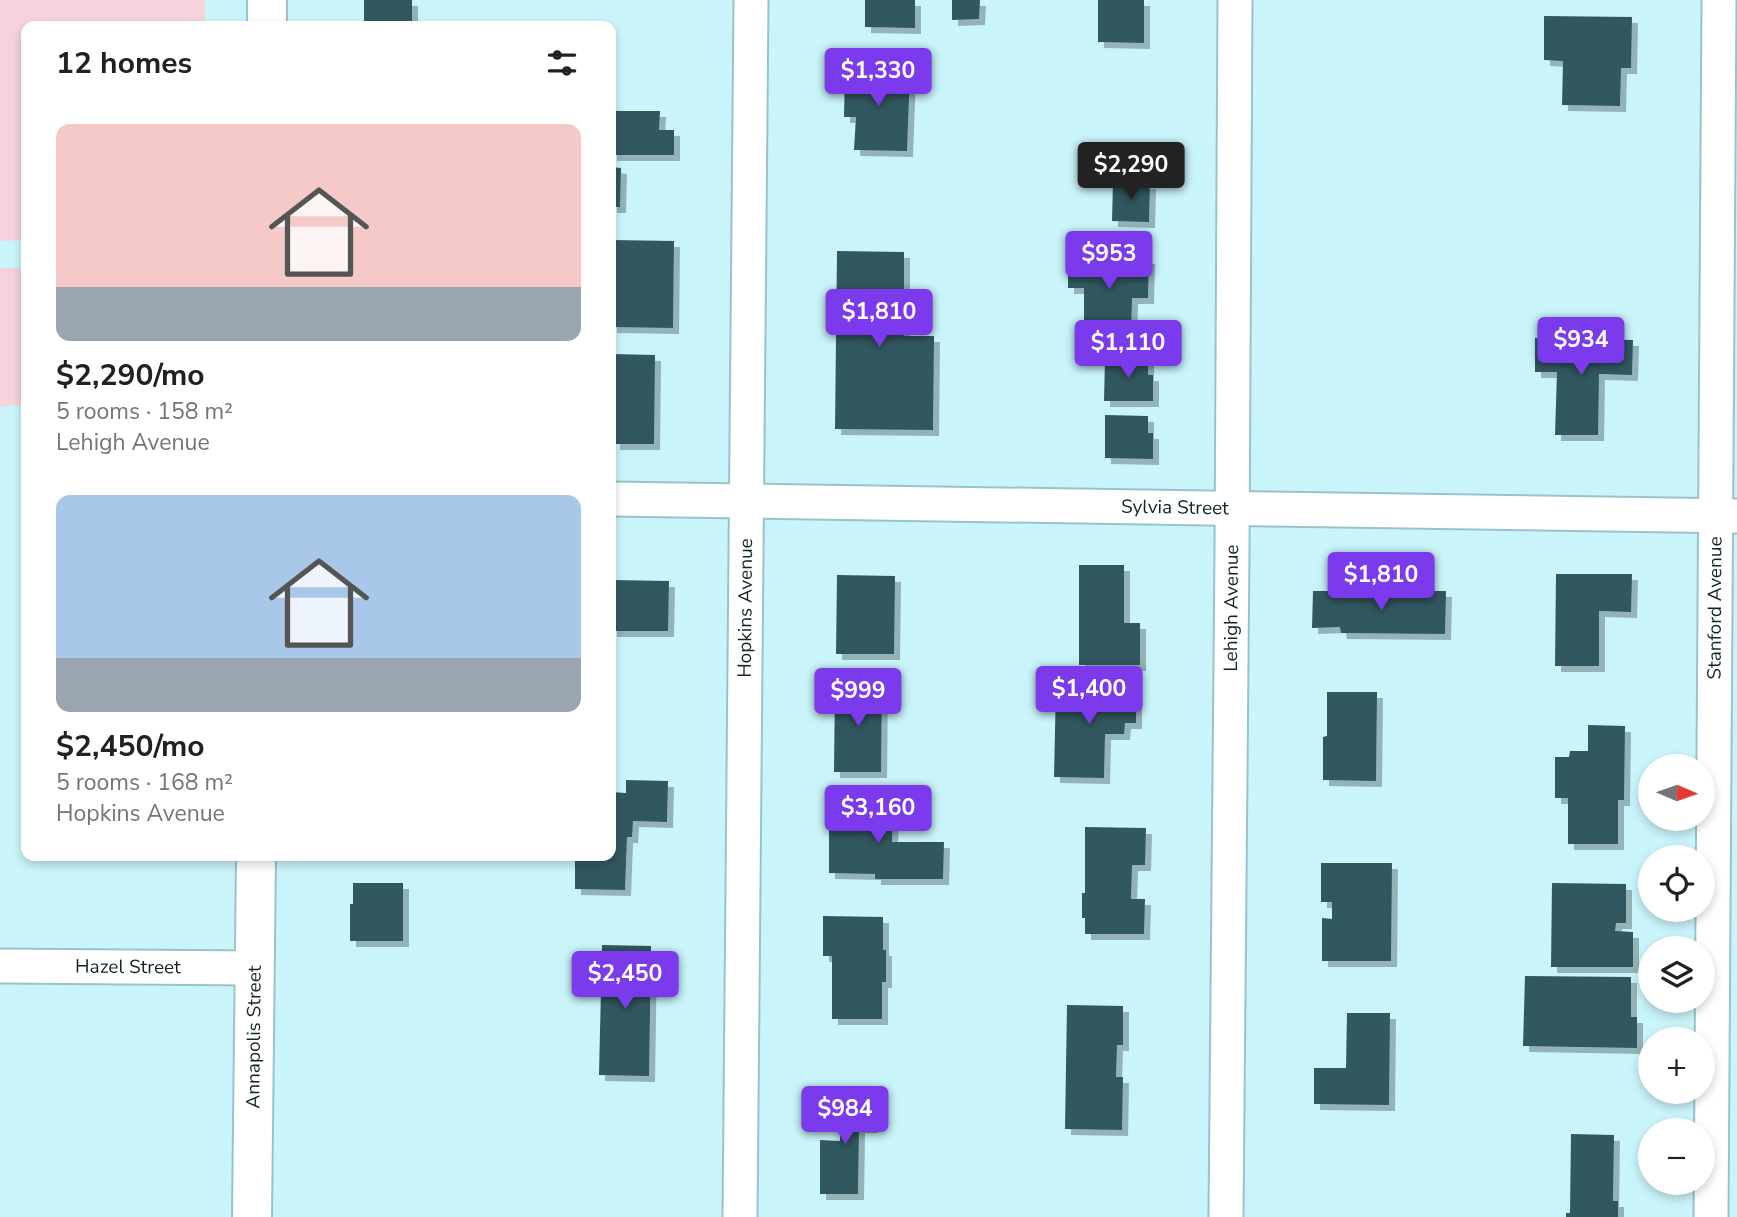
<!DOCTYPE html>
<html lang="en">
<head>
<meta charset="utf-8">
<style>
  :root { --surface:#fff; --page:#f6f6f6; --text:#202124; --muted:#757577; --accent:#7c3aed }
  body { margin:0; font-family:"Nunito Sans",sans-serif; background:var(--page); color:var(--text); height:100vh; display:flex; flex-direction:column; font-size:26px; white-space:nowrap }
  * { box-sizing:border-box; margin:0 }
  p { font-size:23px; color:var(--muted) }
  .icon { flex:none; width:38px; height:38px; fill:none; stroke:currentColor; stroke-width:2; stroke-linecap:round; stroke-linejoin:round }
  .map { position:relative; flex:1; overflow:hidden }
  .side { position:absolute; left:21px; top:21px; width:595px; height:840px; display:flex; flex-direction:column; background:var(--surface); border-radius:14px; box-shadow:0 4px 10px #0003 }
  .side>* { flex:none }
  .needle { width:46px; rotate:92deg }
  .fabs { position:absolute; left:1638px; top:754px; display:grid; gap:14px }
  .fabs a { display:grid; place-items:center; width:77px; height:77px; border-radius:50%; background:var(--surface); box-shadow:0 4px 10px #0003; font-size:35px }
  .price { position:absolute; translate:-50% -60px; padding:0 16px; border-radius:7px; background:var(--accent); color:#fff; font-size:23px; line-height:46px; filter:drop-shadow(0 2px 4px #0008) }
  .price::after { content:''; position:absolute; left:50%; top:42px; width:21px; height:16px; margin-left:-10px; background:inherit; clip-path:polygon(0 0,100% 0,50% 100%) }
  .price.on { background:#222; color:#fff }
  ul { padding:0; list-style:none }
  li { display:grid; align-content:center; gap:14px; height:371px; padding:0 35px }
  li span { display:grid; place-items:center; height:217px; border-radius:14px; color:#555 }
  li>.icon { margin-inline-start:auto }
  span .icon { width:126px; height:126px; fill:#fffc; stroke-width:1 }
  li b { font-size:30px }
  h2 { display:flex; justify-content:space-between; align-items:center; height:84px; padding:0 35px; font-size:30px }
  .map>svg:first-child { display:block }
</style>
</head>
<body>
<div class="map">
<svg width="1737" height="1217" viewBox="0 0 1737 1217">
  <defs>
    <filter id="shadow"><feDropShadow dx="6" dy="6" stdDeviation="0" flood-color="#0004"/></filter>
  </defs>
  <rect width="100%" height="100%" fill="#c9f4fa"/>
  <path fill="#f5d2dc" d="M 0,0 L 205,0 L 205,26 L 26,26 L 26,240 L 0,241 Z
    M 0,268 L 26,268 L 26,406 L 16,405 L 0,407 Z"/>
  <path fill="#31585e" filter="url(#shadow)" d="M 364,0 L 412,0 L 412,26 L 364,26 Z
    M 865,0 L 915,0 L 915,28 L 865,27 Z
    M 952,0 L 980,0 L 979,19 L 952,20 Z
    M 1098,0 L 1144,0 L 1144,43 L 1098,42 Z
    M 1544,16 L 1632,17 L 1631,68 L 1621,68 L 1620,106 L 1562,105 L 1563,61 L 1544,60 Z
    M 845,68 L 910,70 L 907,151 L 854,150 L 856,117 L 844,117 Z
    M 611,111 L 660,111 L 659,130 L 674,130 L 674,155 L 611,155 Z
    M 611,167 L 621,168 L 620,207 L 611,207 Z
    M 1113,182 L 1150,183 L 1149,222 L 1112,221 Z
    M 611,240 L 674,241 L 673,328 L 611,327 Z
    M 837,251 L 904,252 L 904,336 L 934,336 L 933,430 L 835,429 Z
    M 1068,257 L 1149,258 L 1148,298 L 1132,298 L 1131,336 L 1084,335 L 1084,288 L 1068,288 Z
    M 1535,338 L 1633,340 L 1632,375 L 1599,374 L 1598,435 L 1555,435 L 1557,372 L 1535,372 Z
    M 611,354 L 655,355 L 654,444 L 614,444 L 615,418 L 611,418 Z
    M 1105,358 L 1148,358 L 1148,375 L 1153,375 L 1153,401 L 1104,401 Z
    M 1105,415 L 1148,416 L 1148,433 L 1153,433 L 1153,459 L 1105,458 Z
    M 1079,565 L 1124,565 L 1124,623 L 1140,623 L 1140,665 L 1079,665 Z
    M 1556,574 L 1632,574 L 1631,612 L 1599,611 L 1599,666 L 1555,666 Z
    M 837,575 L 895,576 L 894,654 L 836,654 Z
    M 611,580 L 669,581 L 668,631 L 611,631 Z
    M 1313,591 L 1446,591 L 1445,634 L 1341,633 L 1340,627 L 1312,628 Z
    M 835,683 L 882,683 L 881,772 L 834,772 Z
    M 1056,685 L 1136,686 L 1136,723 L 1125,723 L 1124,734 L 1105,734 L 1104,778 L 1054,777 Z
    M 1327,692 L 1377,692 L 1376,781 L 1323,780 L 1323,737 L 1327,736 Z
    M 1588,725 L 1625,726 L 1624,800 L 1618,800 L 1618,844 L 1568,844 L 1568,798 L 1555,798 L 1555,757 L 1569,757 L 1570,751 L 1588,751 Z
    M 626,780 L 668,781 L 667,822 L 633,821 L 632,837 L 627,837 L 625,890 L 575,889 L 575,856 L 611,856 L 611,792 L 626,793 Z
    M 829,802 L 893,803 L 892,842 L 944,842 L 943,879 L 875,879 L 875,874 L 829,873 Z
    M 1085,827 L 1146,828 L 1145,865 L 1132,865 L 1131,899 L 1145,899 L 1144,934 L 1085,934 L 1085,918 L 1082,918 L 1082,893 L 1085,893 Z
    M 1321,863 L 1392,863 L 1391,961 L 1322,961 L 1322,918 L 1332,919 L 1332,902 L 1321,902 Z
    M 353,883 L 403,883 L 403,941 L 350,941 L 350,904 L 353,904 Z
    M 1552,883 L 1626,884 L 1626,923 L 1616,923 L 1615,931 L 1633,932 L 1633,967 L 1551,967 Z
    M 823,916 L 883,917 L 883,950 L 886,950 L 886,982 L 882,982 L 882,1019 L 832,1019 L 832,956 L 823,956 Z
    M 602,945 L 651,946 L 649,1076 L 599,1075 Z
    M 1525,976 L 1631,977 L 1631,1017 L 1637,1017 L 1637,1048 L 1523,1046 Z
    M 1067,1005 L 1123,1006 L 1123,1045 L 1117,1045 L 1116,1077 L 1123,1077 L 1122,1130 L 1065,1129 Z
    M 1347,1013 L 1390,1013 L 1389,1105 L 1314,1104 L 1314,1068 L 1346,1068 Z
    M 840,1092 L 872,1093 L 872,1127 L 859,1127 L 858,1194 L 820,1194 L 820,1140 L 840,1141 Z
    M 1571,1134 L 1614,1135 L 1613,1201 L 1618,1201 L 1618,1217 L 1566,1217 L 1566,1213 L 1570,1213 Z"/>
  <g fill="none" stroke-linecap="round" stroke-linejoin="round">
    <g stroke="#99c3c9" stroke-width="37">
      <g id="street">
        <path id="s1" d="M 611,499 L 1737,516"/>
        <path id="s2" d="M 0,966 L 255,968"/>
        <path id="s3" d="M 740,1217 L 751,0"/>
        <path id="s4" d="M 1226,1217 L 1232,549 L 1235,0"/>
        <path id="s5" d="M 1711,1217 L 1719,0"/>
      </g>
    </g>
    <g stroke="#99c3c9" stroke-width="42">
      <g id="secondary">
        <path d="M 267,26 L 267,0"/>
        <path id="s6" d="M 252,1217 L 256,856"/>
      </g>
    </g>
    <use href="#street" stroke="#fff" stroke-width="33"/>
    <use href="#secondary" stroke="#fff" stroke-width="38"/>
  </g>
  <g text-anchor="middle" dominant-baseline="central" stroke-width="7" stroke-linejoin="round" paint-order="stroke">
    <g font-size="19" fill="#132426" stroke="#c9f4fa">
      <text stroke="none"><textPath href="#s1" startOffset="564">Sylvia Street</textPath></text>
      <text stroke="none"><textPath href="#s3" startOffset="609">Hopkins Avenue</textPath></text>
      <text stroke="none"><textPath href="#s5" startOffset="609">Stanford Avenue</textPath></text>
      <text stroke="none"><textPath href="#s4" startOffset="609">Lehigh Avenue</textPath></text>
      <text stroke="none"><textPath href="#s2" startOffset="128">Hazel Street</textPath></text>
      <text stroke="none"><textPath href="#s6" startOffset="180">Annapolis Street</textPath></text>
    </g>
  </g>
</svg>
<div class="fabs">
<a><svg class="needle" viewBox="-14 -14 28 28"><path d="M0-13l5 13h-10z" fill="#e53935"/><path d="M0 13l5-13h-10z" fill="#757577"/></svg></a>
<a><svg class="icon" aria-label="locate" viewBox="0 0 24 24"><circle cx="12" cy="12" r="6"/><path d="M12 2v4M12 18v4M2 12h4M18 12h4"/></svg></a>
<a><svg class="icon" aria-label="layers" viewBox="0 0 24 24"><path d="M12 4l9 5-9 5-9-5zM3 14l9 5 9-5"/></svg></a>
<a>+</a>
<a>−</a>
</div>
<b class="price" style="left:878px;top:108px">$1,330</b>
<b class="price on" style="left:1131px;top:202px">$2,290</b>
<b class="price" style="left:1109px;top:291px">$953</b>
<b class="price" style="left:879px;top:349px">$1,810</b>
<b class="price" style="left:1581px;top:377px">$934</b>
<b class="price" style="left:1128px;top:380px">$1,110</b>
<b class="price" style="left:1381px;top:612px">$1,810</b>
<b class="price" style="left:1089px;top:726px">$1,400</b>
<b class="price" style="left:858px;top:728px">$999</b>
<b class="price" style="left:878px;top:845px">$3,160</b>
<b class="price" style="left:625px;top:1011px">$2,450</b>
<b class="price" style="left:845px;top:1146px">$984</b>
<section class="side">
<h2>12 homes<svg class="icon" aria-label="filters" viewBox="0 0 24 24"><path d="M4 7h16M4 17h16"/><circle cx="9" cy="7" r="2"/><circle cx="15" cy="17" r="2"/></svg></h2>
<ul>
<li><span style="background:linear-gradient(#f6c9c9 75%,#9aa5b1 0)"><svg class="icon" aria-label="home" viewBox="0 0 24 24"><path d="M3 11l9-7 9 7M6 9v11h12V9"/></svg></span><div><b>$2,290/mo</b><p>5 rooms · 158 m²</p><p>Lehigh Avenue</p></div></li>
<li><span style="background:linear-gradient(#a9c7e8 75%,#9aa5b1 0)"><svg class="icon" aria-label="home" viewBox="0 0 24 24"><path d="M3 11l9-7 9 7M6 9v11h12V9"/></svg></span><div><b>$2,450/mo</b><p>5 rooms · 168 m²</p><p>Hopkins Avenue</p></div></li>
</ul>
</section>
</div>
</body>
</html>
